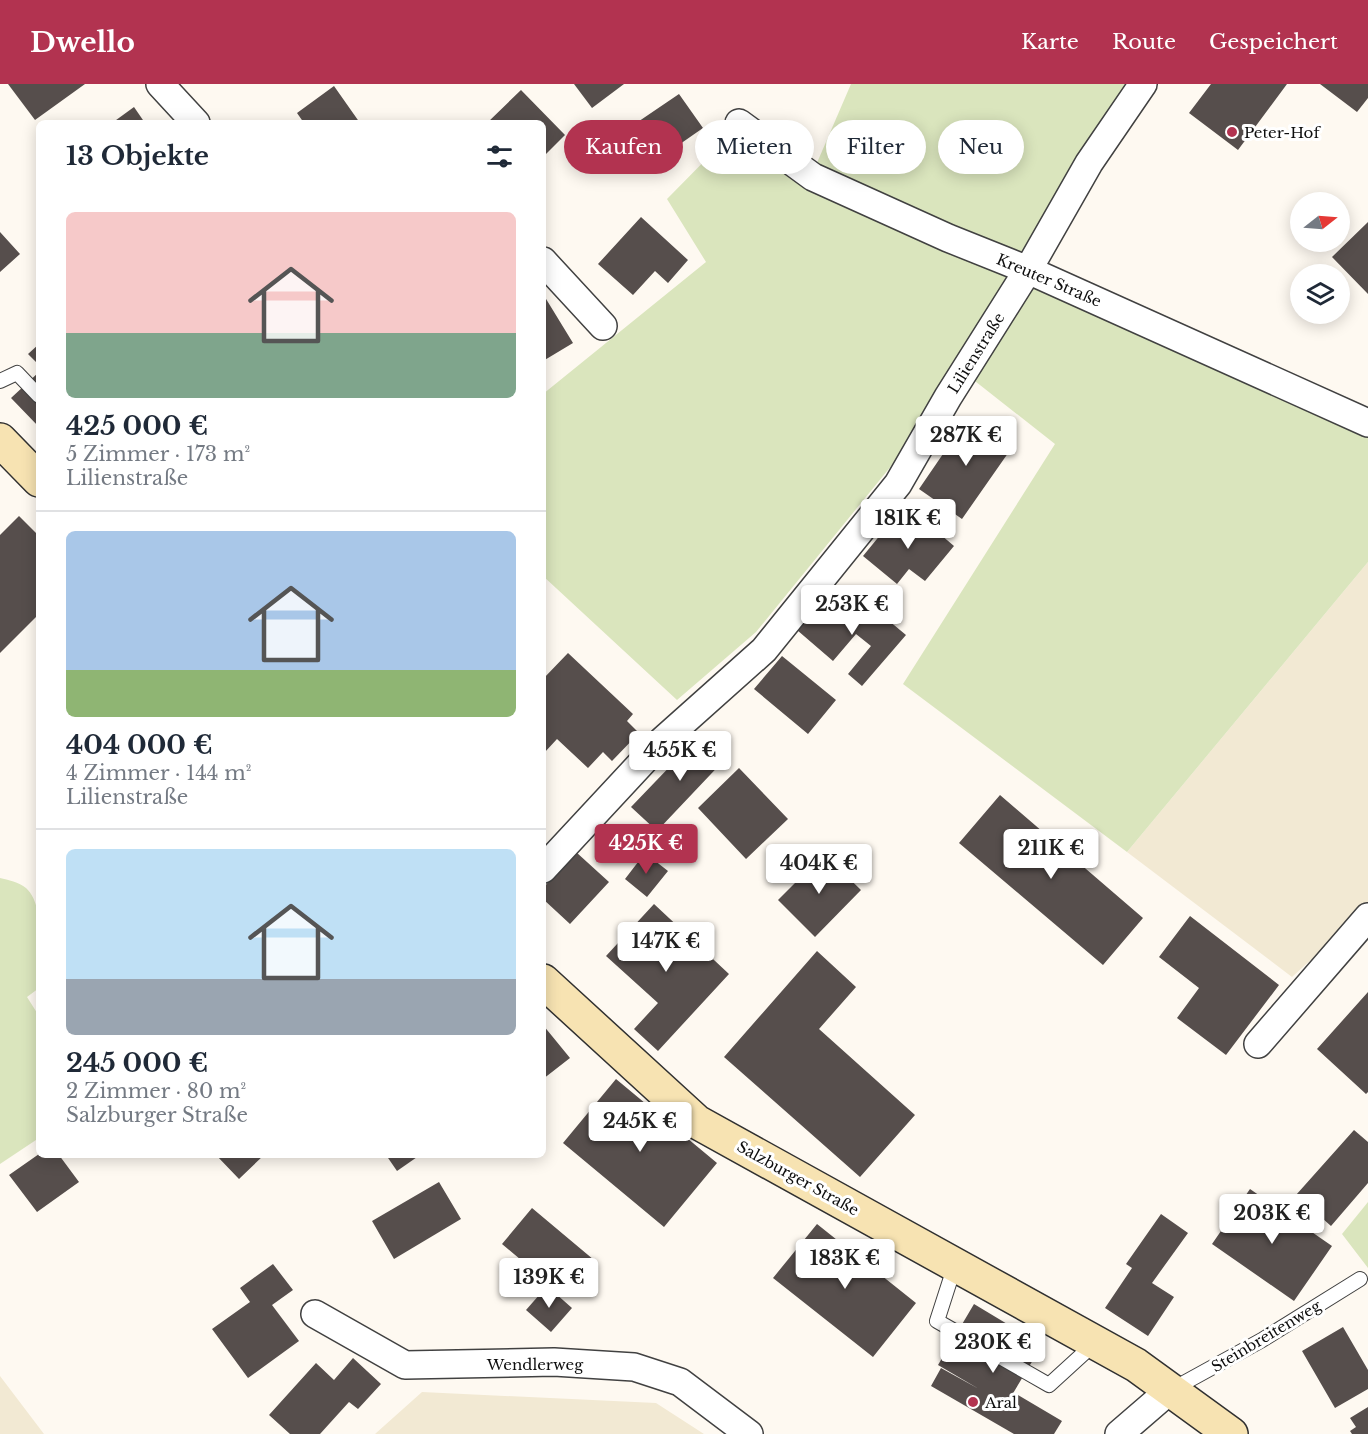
<!DOCTYPE html>
<html lang="de">
<head>
<meta charset="utf-8">
<style>
  :root { --surface:#fff; --page:#f6f6f7; --text:#1f2937; --muted:#747a83; --line:#e0e1e3; --accent:#b23350 }
  body { margin:0; font-family:"Libre Baskerville",serif; background:var(--page); color:var(--text); height:100vh; display:flex; flex-direction:column; font-size:22px; white-space:nowrap }
  * { box-sizing:border-box; margin:0 }
  p { font-size:20px; color:var(--muted) }
  .icon { flex:none; width:33px; height:33px; fill:none; stroke:currentColor; stroke-width:2; stroke-linecap:round; stroke-linejoin:round }
  .map { position:relative; flex:1; overflow:hidden }
  .side { position:absolute; left:36px; top:36px; width:510px; height:1038px; display:flex; flex-direction:column; background:var(--surface); border-radius:9px; box-shadow:0 3px 15px #0003 }
  .side>* { flex:none }
  .hud { position:absolute; left:564px; top:36px; width:570px; height:54px; display:flex; gap:12px }
  .needle { width:39px; rotate:73deg }
  .tools { position:absolute; left:1290px; top:108px; display:grid; gap:12px }
  .tools a { display:grid; place-items:center; width:60px; height:60px; border-radius:50%; background:var(--surface); box-shadow:0 3px 15px #0003; font-size:30px }
  .price { position:absolute; translate:-50% -51px; padding:0 14px; border-radius:6px; background:#fff; color:#222; font-size:20px; line-height:39px; filter:drop-shadow(0 2px 3px #0008) }
  .price::after { content:''; position:absolute; left:50%; top:36px; width:18px; height:14px; margin-left:-9px; background:inherit; clip-path:polygon(0 0,100% 0,50% 100%) }
  .price.active { background:var(--accent); color:#fff }
  ul { padding:0; list-style:none }
  li { display:grid; align-content:center; gap:12px; height:318px; padding:0 30px }
  li+li { border-top:2px solid var(--line) }
  li span { display:grid; place-items:center; height:186px; border-radius:9px; color:#555 }
  li>.icon { margin-inline-start:auto }
  span .icon { width:108px; height:108px; fill:#fffc; stroke-width:1 }
  li b { font-size:26px }
  h2 { display:flex; justify-content:space-between; align-items:center; height:72px; padding:0 30px; font-size:26px }
  .chip { padding:0 21px; border-radius:27px; background:var(--surface); box-shadow:0 3px 15px #0003; font-size:21px; line-height:54px }
  .chip.active { background:var(--accent); color:#fff }
  header { display:flex; align-items:center; gap:36px; box-sizing:border-box; height:84px; padding:0 30px; background:var(--accent); color:#fff }
  header strong { font-size:28px }
  nav { display:flex; gap:33px; margin-inline-start:auto; font-size:21px }
  .map>svg:first-child { display:block }
</style>
</head>
<body>
<header>
<strong>Dwello</strong>
<nav><a>Karte</a><a>Route</a><a>Gespeichert</a></nav>
</header>
<div class="map">
<svg width="1368" height="1350" viewBox="0 0 1368 1350">
  <rect width="100%" height="100%" fill="#fef9f1"/>
  <path fill="#f2e9d3" d="M 1368,478 L 1368,824 L 1292,893 L 1127,768 Z
    M 0,1292 L 44,1350 L 0,1350 Z
    M 422,1308 L 656,1319 L 704,1350 L 375,1350 Z"/>
  <path fill="#dae5bd" d="M 851,0 L 1131,0 L 1024,165 L 1004,182 L 1368,343 L 1368,478 L 1127,768 L 903,600 L 1055,360 L 966,290 L 756,548 L 677,616 L 543,492 L 543,310 L 706,178 L 667,115 L 729,52 L 807,102 Z
    M 0,794 C 8,796 19,798 26,804 C 47,823 39,878 39,904 L 27,913 L 39,932 L 39,1054 L 0,1080 Z
    M 1368,1118 L 1368,1184 L 1342,1150 Z"/>
  <path fill="#564e4c" d="M 8,0 L 85,0 L 35,36 Z
    M 574,0 L 624,0 L 592,24 Z
    M 1211,0 L 1287,0 L 1238,66 L 1189,29 Z
    M 1320,0 L 1368,0 L 1368,14 L 1357,28 Z
    M 334,2 L 360,39 L 304,39 L 297,29 Z
    M 521,6 L 565,51 L 543,73 L 543,39 L 487,39 Z
    M 679,10 L 703,44 L 647,83 L 623,48 Z
    M 134,23 L 145,39 L 112,39 Z
    M 641,133 L 688,176 L 668,199 L 655,187 L 633,211 L 598,180 Z
    M 1368,138 L 1368,210 L 1332,173 Z
    M 0,148 L 20,170 L 0,188 Z
    M 543,210 L 573,259 L 543,277 Z
    M 39,260 L 39,281 L 28,270 Z
    M 39,288 L 39,343 L 11,314 Z
    M 969,332 L 1013,362 L 962,435 L 919,405 Z
    M 19,432 L 39,452 L 39,530 L 0,569 L 0,451 Z
    M 895,433 L 910,445 L 920,433 L 954,462 L 925,497 L 909,485 L 897,500 L 863,472 Z
    M 824,513 L 855,539 L 870,521 L 906,551 L 862,602 L 848,590 L 871,562 L 856,550 L 833,577 L 797,546 Z
    M 568,569 L 633,630 L 627,637 L 639,649 L 612,677 L 603,668 L 588,684 L 557,655 L 545,668 L 543,667 L 543,595 Z
    M 782,572 L 836,616 L 808,650 L 754,605 Z
    M 703,648 L 728,672 L 657,747 L 631,723 Z
    M 739,684 L 788,735 L 746,775 L 698,724 Z
    M 1000,711 L 1143,834 L 1103,881 L 959,759 Z
    M 576,768 L 609,798 L 570,840 L 543,815 L 543,804 Z
    M 645,769 L 668,787 L 647,813 L 625,795 Z
    M 824,770 L 861,806 L 815,853 L 778,816 Z
    M 654,820 L 729,890 L 658,967 L 634,945 L 658,919 L 606,872 Z
    M 1190,832 L 1279,901 L 1226,971 L 1177,934 L 1199,904 L 1159,873 Z
    M 817,867 L 856,903 L 819,945 L 915,1031 L 860,1093 L 724,973 Z
    M 1368,908 L 1368,1008 L 1366,1010 L 1317,965 Z
    M 543,941 L 570,974 L 543,995 Z
    M 616,995 L 717,1079 L 664,1143 L 563,1059 Z
    M 1354,1046 L 1368,1058 L 1368,1099 L 1331,1142 L 1296,1111 Z
    M 39,1070 L 59,1071 L 79,1098 L 37,1128 L 9,1091 Z
    M 216,1071 L 264,1071 L 239,1095 Z
    M 386,1071 L 420,1071 L 397,1087 Z
    M 439,1098 L 461,1135 L 394,1175 L 372,1137 Z
    M 1250,1105 L 1332,1162 L 1294,1217 L 1212,1160 Z
    M 532,1124 L 594,1176 L 564,1212 L 502,1160 Z
    M 1161,1130 L 1188,1149 L 1152,1199 L 1174,1213 L 1148,1252 L 1105,1224 L 1132,1184 L 1126,1180 Z
    M 817,1140 L 916,1219 L 873,1273 L 773,1194 Z
    M 273,1180 L 293,1206 L 272,1221 L 299,1257 L 248,1294 L 212,1245 L 250,1218 L 240,1204 Z
    M 547,1202 L 572,1224 L 551,1248 L 526,1226 Z
    M 974,1220 L 1042,1261 L 1006,1321 L 1010,1324 L 1018,1311 L 1062,1337 L 1054,1350 L 1014,1350 L 931,1302 L 941,1284 L 979,1305 L 938,1281 Z
    M 1343,1243 L 1368,1286 L 1368,1305 L 1335,1324 L 1302,1267 Z
    M 353,1274 L 381,1300 L 358,1325 L 349,1318 L 320,1350 L 290,1350 L 269,1331 L 316,1279 L 334,1296 Z
    M 1368,1323 L 1368,1350 L 1352,1350 L 1350,1347 L 1356,1343 L 1350,1334 Z"/>
  <g fill="none" stroke-linecap="round" stroke-linejoin="round">
    <g stroke="#414141" stroke-width="16">
      <path id="lane" d="M 0,297 L 17,289 L 39,312
        M 955,1181 L 937,1237 L 1049,1301 L 1095,1259
        M 1173,1305 L 1262,1256 L 1360,1195"/>
    </g>
    <g stroke="#414141" stroke-width="30">
      <path id="street" d="M 160,0 L 196,39
        M 739,39 L 813,93 L 948,154 L 1028,186 L 1368,339
        M 543,177 L 603,242
        M 543,785 L 662,657 L 764,566 L 898,400 L 948,313 L 1028,186 L 1089,79 L 1143,0
        M 1258,960 L 1368,833
        M 315,1230 L 405,1281 L 554,1278 L 634,1283 L 680,1298 L 749,1350
        M 1119,1350 L 1170,1306"/>
    </g>
    <g stroke="#303030" stroke-width="36">
      <path id="secondary" d="M 0,356 L 39,396
        M 543,897 L 697,1038 L 1136,1281 L 1231,1350"/>
    </g>
    <use href="#lane" stroke="#fff" stroke-width="14"/>
    <use href="#street" stroke="#fff" stroke-width="27"/>
    <use href="#secondary" stroke="#f7e3b2" stroke-width="33"/>
  </g>
  <g fill="#b23350" stroke="#fff" stroke-width="2">
    <circle cx="1232" cy="48" r="6"/>
    <circle cx="973" cy="1318" r="6"/>
  </g>
  <g text-anchor="middle" dominant-baseline="central" stroke-width="6" stroke-linejoin="round" paint-order="stroke">
    <g font-size="15" fill="#0e0e0e" stroke="#fff" text-anchor="start">
      <text x="1244" y="48">Peter-Hof</text>
      <text x="985" y="1318">Aral</text>
    </g>
    <g font-size="15" fill="#0e0e0e" stroke="#fff">
      <text transform="translate(1049 196) rotate(23)">Kreuter Straße</text>
      <text transform="translate(976 269) rotate(-58)">Lilienstraße</text>
      <text transform="translate(798 1094) rotate(29)">Salzburger Straße</text>
      <text transform="translate(1266 1252) rotate(-31)">Steinbreitenweg</text>
      <text x="535" y="1280">Wendlerweg</text>
    </g>
  </g>
</svg>
<div class="tools">
<a><svg class="needle" viewBox="-14 -14 28 28"><path d="M0-13l5 13h-10z" fill="#e53935"/><path d="M0 13l5-13h-10z" fill="#747a83"/></svg></a>
<a><svg class="icon" aria-label="layers" viewBox="0 0 24 24"><path d="M12 4l9 5-9 5-9-5zM3 14l9 5 9-5"/></svg></a>
</div>
<b class="price" style="left:966px;top:383px">287K €</b>
<b class="price" style="left:908px;top:466px">181K €</b>
<b class="price" style="left:852px;top:552px">253K €</b>
<b class="price" style="left:680px;top:698px">455K €</b>
<b class="price active" style="left:646px;top:791px">425K €</b>
<b class="price" style="left:1051px;top:796px">211K €</b>
<b class="price" style="left:819px;top:811px">404K €</b>
<b class="price" style="left:666px;top:889px">147K €</b>
<b class="price" style="left:640px;top:1069px">245K €</b>
<b class="price" style="left:1272px;top:1161px">203K €</b>
<b class="price" style="left:845px;top:1206px">183K €</b>
<b class="price" style="left:549px;top:1225px">139K €</b>
<b class="price" style="left:993px;top:1290px">230K €</b>
<div class="hud">
<a class="chip active">Kaufen</a>
<a class="chip">Mieten</a>
<a class="chip">Filter</a>
<a class="chip">Neu</a>
</div>
<section class="side">
<h2>13 Objekte<svg class="icon" aria-label="filters" viewBox="0 0 24 24"><path d="M4 7h16M4 17h16"/><circle cx="9" cy="7" r="2"/><circle cx="15" cy="17" r="2"/></svg></h2>
<ul>
<li><span style="background:linear-gradient(#f6c9c9 65%,#7fa58c 0)"><svg class="icon" aria-label="home" viewBox="0 0 24 24"><path d="M3 11l9-7 9 7M6 9v11h12V9"/></svg></span><div><b>425 000 €</b><p>5 Zimmer · 173 m²</p><p>Lilienstraße</p></div></li>
<li><span style="background:linear-gradient(#a9c7e8 75%,#8fb573 0)"><svg class="icon" aria-label="home" viewBox="0 0 24 24"><path d="M3 11l9-7 9 7M6 9v11h12V9"/></svg></span><div><b>404 000 €</b><p>4 Zimmer · 144 m²</p><p>Lilienstraße</p></div></li>
<li><span style="background:linear-gradient(#bfe0f5 70%,#9aa5b1 0)"><svg class="icon" aria-label="home" viewBox="0 0 24 24"><path d="M3 11l9-7 9 7M6 9v11h12V9"/></svg></span><div><b>245 000 €</b><p>2 Zimmer · 80 m²</p><p>Salzburger Straße</p></div></li>
</ul>
</section>
</div>
</body>
</html>
